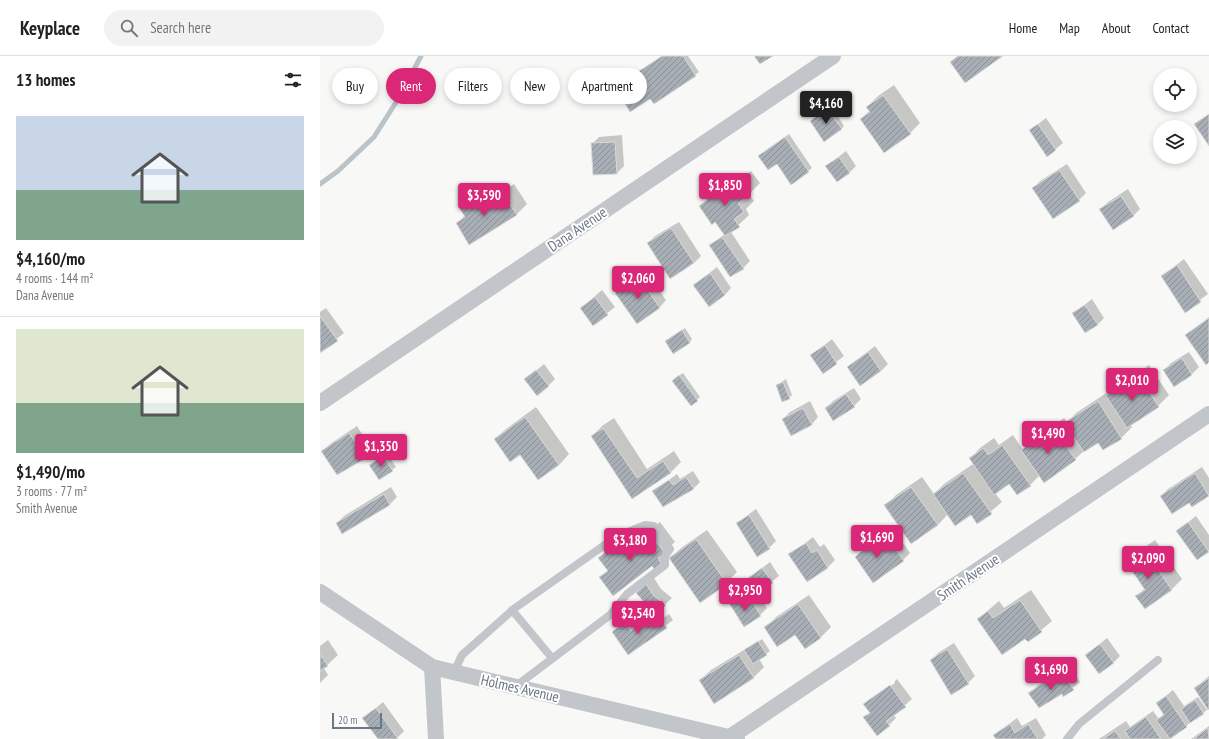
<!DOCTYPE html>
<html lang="en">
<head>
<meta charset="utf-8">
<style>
  :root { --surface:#fff; --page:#f2f2f2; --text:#222; --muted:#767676; --line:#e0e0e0; --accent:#db2777 }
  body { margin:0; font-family:"PT Sans Narrow",sans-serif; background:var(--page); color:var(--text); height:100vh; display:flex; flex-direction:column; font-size:15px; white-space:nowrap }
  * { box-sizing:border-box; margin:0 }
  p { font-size:13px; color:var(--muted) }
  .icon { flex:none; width:22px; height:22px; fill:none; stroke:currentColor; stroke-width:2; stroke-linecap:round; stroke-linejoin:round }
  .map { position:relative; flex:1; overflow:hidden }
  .panel { display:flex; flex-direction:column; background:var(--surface); width:320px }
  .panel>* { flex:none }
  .hud { position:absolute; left:12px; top:12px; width:380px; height:36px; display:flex; gap:8px }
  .tools { position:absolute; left:833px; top:12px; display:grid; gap:8px }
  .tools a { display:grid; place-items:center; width:44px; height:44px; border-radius:50%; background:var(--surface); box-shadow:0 2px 6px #0003; font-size:20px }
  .scale { position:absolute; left:12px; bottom:10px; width:50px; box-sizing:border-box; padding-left:4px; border:2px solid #6a7785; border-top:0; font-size:11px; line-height:14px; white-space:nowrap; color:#6a7785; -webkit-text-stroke:3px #fff; paint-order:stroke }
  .price { position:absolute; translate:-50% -34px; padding:0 9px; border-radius:4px; background:var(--accent); color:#fff; font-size:13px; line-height:26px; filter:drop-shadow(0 1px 2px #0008) }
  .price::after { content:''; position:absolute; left:50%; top:24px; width:12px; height:9px; margin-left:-6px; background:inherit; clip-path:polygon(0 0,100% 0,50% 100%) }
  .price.current { background:#222; color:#fff }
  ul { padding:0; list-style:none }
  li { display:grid; align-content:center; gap:8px; height:212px; padding:0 16px }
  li+li { border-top:1px solid var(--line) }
  li span { display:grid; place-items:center; height:124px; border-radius:0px; color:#555 }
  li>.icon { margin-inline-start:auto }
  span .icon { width:72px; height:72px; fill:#fffc; stroke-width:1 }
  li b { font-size:17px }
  h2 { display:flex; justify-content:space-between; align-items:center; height:48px; padding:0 16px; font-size:17px }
  .chip { padding:0 14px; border-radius:18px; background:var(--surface); box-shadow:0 2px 6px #0003; font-size:14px; line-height:36px }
  .chip.current { background:var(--accent); color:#fff }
  header { display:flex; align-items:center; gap:24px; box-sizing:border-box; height:56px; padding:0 20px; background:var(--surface); border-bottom:1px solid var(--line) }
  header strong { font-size:19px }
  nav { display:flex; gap:22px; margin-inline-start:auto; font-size:14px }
  .search { width:280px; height:36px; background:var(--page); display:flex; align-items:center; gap:10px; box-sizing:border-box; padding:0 14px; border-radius:22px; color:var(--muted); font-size:15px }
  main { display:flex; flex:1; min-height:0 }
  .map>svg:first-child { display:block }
</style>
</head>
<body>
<header>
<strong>Keyplace</strong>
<div class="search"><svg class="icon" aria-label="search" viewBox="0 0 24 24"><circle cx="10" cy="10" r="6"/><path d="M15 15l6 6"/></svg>Search here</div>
<nav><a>Home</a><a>Map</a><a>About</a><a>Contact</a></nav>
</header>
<main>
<section class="panel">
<h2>13 homes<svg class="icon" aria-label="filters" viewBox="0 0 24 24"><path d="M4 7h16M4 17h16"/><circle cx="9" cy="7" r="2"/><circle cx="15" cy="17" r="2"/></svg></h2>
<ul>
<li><span style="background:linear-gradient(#c9d6e8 60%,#7fa58c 0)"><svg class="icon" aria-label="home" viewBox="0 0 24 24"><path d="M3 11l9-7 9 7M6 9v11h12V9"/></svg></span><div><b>$4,160/mo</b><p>4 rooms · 144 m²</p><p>Dana Avenue</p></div></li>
<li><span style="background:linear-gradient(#dfe7d0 60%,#7fa58c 0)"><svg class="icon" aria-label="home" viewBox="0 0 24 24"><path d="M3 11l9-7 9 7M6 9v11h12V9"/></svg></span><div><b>$1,490/mo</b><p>3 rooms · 77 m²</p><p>Smith Avenue</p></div></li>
</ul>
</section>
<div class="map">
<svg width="889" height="683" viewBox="0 0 889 683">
  <defs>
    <pattern id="building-hatch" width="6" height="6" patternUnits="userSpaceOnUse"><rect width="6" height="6" fill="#a8aeb5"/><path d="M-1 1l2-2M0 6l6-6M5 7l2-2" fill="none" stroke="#8d9299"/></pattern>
  </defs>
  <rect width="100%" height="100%" fill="#f8f8f6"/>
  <path fill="#0003" d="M 342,0 L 368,0 L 379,16 L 334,47 L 331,41 L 302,41 L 320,28 Z
    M 270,15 L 282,33 L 275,40 L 252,28 Z
    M 574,29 L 600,67 L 590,77 L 541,63 L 550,54 L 547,51 L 558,40 Z
    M 512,51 L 524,70 L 521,73 L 491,65 Z
    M 726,62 L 743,87 L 727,100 L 710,74 Z
    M 469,78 L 492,112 L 488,115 L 439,100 Z
    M 302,79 L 304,110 L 297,117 L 272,88 L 279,81 Z
    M 526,95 L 536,110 L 529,117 L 507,110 Z
    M 747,108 L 766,137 L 759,144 L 733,161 L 714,132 L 720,125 Z
    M 431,115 L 440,127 L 429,138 L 434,145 L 426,153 L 429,159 L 411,176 L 430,205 L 423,212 L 390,189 L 405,178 L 396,165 L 381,150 L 388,143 L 386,141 L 409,121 L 413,127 Z
    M 173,128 L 179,138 L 194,128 L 207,148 L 196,159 L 137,168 L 145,159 L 141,153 L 151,142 Z
    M 808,133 L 820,153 L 813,160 L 781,153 L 788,146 Z
    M 359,166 L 381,200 L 374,207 L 328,187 L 335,180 Z
    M 864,203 L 888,238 L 865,255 L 842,220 Z
    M 397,211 L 411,232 L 405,239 L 374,229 Z
    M 325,214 L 346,244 L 340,251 L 296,237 Z
    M 282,234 L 295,251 L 273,269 L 261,252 Z
    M 772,243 L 784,262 L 777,269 L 754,257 Z
    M 6,252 L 24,277 L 0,296 L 0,256 Z
    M 889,261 L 889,305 L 866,279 Z
    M 365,272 L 372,283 L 369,287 L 346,285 Z
    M 512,283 L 524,300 L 503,316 L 491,300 Z
    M 555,290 L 568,308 L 561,315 L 528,311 Z
    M 869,296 L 879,311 L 872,318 L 854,329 L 844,314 L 851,307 Z
    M 224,308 L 235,323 L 228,330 L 206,323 Z
    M 829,309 L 849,339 L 838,350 L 810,369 L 812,371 L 801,382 L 778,385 L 764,395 L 755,403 L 720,419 L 710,429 L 690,427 L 675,437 L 682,446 L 657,467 L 651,458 L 628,458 L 618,469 L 566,450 L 576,439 L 602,421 L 614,438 L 624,428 L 653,408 L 650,403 L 660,392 L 674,382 L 679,389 L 693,379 L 703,394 L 713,384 L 744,362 L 747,366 L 756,357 L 788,336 L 790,338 L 798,330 Z
    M 363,317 L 380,341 L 371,349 L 356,322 Z
    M 466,323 L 472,339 L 469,342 L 457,329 Z
    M 534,332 L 541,343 L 534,350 L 506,352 L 513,345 Z
    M 490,345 L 498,361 L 492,368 L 472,379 L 463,363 L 470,356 Z
    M 216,351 L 249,398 L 239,409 L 200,398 L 175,383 L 186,373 Z
    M 294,362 L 327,413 L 354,395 L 361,406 L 351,416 L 313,441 L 272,380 L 282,370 Z
    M 37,370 L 52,394 L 45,401 L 3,395 L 10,388 Z
    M 67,397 L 76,411 L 60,422 L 51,409 Z
    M 882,411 L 889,422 L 889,438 L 872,449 L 869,446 L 841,440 L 848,433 Z
    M 373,415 L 380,426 L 373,433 L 334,435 L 357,418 L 360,423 Z
    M 71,431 L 77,441 L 70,448 L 22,476 L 17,467 L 24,460 Z
    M 436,453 L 456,485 L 449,492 L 417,467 Z
    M 876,460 L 889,479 L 889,494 L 877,503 L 857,475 Z
    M 340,466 L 355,486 L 348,492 L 351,496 L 341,506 L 334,511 L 332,509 L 280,521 L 288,514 L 279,502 L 290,492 L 306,480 L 309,483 L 329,468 L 332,472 Z
    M 561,472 L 573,489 L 581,484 L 590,497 L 583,504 L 536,501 L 543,494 L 539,489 Z
    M 387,474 L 417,516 L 406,527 L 350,502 L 361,492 Z
    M 493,481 L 500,491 L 504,488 L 515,504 L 508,511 L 487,525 L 470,499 Z
    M 835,484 L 862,523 L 852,533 L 825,552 L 817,540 L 825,532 L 807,506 L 818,496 Z
    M 450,506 L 459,520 L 437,537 L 447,552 L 440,559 L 410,547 L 420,538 L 416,532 Z
    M 334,522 L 341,533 L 352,542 L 337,556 L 342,563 L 349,558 L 353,564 L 309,598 L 293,576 L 312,560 L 318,568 L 335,557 L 324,530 Z
    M 711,534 L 732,565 L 708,585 L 705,582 L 658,563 L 679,545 L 684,552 Z
    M 489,539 L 511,571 L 501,581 L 445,572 L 456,561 Z
    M 787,582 L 800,600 L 793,607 L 766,599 Z
    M 442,583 L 450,595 L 439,603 L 444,611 L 433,622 L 380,624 L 391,614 Z
    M 8,584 L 18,599 L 4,612 L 8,619 L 0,627 L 0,590 Z
    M 634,587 L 655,620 L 648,627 L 611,604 L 618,597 Z
    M 752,613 L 760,626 L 744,639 L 742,636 L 710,637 L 717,630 L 741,614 L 744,619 Z
    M 889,620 L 889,652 L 875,632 Z
    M 577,623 L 592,643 L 574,659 L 576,662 L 569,669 L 557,678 L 545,662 L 550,656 L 545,648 L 551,642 L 551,644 L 575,627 L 574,626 Z
    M 853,634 L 864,650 L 878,641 L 887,654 L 849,683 L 779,683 L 806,665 L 810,671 L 833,655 L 839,663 L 844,657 L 837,647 Z
    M 63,646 L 84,675 L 76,683 L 59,683 L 44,662 Z
    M 697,662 L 702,670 L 716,662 L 726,679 L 722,683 L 677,683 L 674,679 Z
    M 889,670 L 889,683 L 871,683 Z"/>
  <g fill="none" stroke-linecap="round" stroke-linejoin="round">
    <path stroke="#bac3c8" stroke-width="5" d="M 0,128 L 18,115 L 54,81 L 80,40 L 101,0"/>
  </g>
  <path fill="url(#building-hatch)" stroke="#dadad8" d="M 342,0 L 363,0 L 376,20 L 334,48 L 330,43 L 310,56 L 301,41 L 319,29 L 313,19 Z
    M 434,0 L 453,0 L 440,8 Z
    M 638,0 L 683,0 L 645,27 L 630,6 Z
    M 262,21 L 276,41 L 264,48 L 251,28 Z
    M 563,39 L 591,78 L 564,97 L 540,63 L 550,56 L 546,51 Z
    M 507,53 L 522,73 L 504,86 L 490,65 Z
    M 889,58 L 889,90 L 874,68 Z
    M 718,68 L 736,94 L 727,101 L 709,74 Z
    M 465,81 L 489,116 L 471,129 L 457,108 L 448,114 L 438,100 Z
    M 295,86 L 297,118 L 273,119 L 271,87 Z
    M 519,101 L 530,117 L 517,126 L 505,110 Z
    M 739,114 L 760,145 L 733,163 L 712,132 Z
    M 420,125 L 430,139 L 418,147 L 424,156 L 414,163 L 420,171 L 405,180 L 395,166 L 392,169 L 379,150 L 387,144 L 385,141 L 398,131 L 402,137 Z
    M 162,138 L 168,148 L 183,138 L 197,159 L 149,189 L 136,167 L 145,161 L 140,153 Z
    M 801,140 L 814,160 L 793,174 L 779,153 Z
    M 351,172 L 374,207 L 350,223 L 327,187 Z
    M 402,181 L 424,213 L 410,221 L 389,189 Z
    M 857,209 L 881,246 L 865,257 L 841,220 Z
    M 390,217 L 405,239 L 389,251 L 373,229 Z
    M 318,220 L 340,252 L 317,268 L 295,237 Z
    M 275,241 L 288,259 L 273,270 L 260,252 Z
    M 765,249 L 778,269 L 765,277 L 752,257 Z
    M 0,260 L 18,285 L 0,297 Z
    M 889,262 L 889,306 L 886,309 L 865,279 Z
    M 362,274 L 370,287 L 353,298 L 345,285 Z
    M 505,289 L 517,308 L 503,318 L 490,299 Z
    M 548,296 L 561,315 L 540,330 L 527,311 Z
    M 862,302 L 872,319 L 854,331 L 843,314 Z
    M 216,314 L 229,330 L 217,340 L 204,323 Z
    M 359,319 L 378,345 L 371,350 L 352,325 Z
    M 818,319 L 839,351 L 807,372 L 786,340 Z
    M 463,326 L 470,343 L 462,346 L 456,329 Z
    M 526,338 L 535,351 L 513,365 L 505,352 Z
    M 778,345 L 802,383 L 783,394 L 778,387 L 764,396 L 744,367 Z
    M 483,352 L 492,369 L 471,380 L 462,363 Z
    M 205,361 L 239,409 L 218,424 L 200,399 L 190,406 L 174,383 Z
    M 283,372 L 317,422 L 343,405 L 351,417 L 312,443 L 271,380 Z
    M 733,372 L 756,404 L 724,427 L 701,394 Z
    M 29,377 L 46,402 L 17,419 L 1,395 Z
    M 682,389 L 711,430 L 697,439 L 689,428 L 674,439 L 649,402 L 664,392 L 668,399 Z
    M 63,400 L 73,415 L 59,424 L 49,409 Z
    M 643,417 L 672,458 L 657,468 L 651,459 L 635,470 L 613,438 Z
    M 875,417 L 889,440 L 872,451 L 869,447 L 852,458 L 840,440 Z
    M 366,421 L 374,433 L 343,451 L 332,435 L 349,424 L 353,429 Z
    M 591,431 L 618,469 L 591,488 L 564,449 Z
    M 64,438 L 70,449 L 22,478 L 16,467 Z
    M 429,459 L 450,493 L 437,501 L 416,467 Z
    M 868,466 L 889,496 L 877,504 L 856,475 Z
    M 329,476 L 345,497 L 338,502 L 341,507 L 334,513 L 332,510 L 293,540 L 279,521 L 288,515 L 278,502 L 295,489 L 298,493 L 318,478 L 321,482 Z
    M 554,478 L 566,495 L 573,490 L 584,505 L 553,527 L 535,501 L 542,495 L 538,489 Z
    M 376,483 L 407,528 L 380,547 L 349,502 Z
    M 486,487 L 492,497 L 497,494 L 508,512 L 487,526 L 468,498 Z
    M 824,494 L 852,534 L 825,553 L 815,540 L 825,534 L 806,506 Z
    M 442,512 L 453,527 L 425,547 L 414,532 Z
    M 326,528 L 334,540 L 346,549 L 336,559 L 316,537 Z
    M 417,541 L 422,549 L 431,544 L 441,560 L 424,571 L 409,547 Z
    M 700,544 L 722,576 L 708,586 L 705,583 L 682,599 L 657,563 L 668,555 L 673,562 Z
    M 478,548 L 501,582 L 485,593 L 475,579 L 457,591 L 444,571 Z
    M 329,562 L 334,570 L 342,564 L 347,572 L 308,599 L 292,576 L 305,566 L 311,575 Z
    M 438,585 L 447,599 L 433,608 L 424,594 Z
    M 780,588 L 794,607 L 779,618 L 765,599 Z
    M 627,593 L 649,628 L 631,639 L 610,604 Z
    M 0,598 L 8,610 L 0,615 Z
    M 419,599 L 434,622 L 394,648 L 379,624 Z
    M 745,620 L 754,634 L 743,641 L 742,638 L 719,652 L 708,637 L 733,621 L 736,625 Z
    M 889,622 L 889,653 L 888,654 L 874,632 Z
    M 570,629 L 586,651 L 566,665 L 570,670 L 557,680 L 543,661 L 550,657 L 543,648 Z
    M 846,640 L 867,671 L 850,683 L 836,664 L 844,659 L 836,647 Z
    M 875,644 L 884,658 L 870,667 L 861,653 Z
    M 56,652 L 78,683 L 58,683 L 42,662 Z
    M 826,661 L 841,683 L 810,683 L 805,675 Z
    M 690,668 L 695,677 L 708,668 L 718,683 L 676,683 L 673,679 Z
    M 888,672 L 889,683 L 873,683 Z
    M 795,675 L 801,683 L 783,683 Z"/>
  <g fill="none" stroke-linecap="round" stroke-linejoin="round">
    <path stroke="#c2c5c9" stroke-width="8" d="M 192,554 L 232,602
      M 134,616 L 142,599 L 195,552 L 296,481 L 325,469 L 334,470 L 350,493 L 345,500 L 345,509 L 307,538 L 290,559 L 196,630
      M 747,683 L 759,668 L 838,604"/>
    <path stroke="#c2c5c9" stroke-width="16" d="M 0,347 L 513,0
      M 0,536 L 112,611 L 417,683
      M 112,611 L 116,683
      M 407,683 L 889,358"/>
  </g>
  <g text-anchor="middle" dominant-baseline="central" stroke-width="4" stroke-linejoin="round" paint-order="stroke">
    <g font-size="15" fill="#6a7785" stroke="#fff">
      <text transform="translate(257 173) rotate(-34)">Dana Avenue</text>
      <text transform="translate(648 521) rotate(-34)">Smith Avenue</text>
      <text transform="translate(200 632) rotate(13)">Holmes Avenue</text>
    </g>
  </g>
</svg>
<div class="tools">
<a><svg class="icon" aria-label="locate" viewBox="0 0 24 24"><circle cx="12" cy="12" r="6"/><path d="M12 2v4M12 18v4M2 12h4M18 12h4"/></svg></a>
<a><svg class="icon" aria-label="layers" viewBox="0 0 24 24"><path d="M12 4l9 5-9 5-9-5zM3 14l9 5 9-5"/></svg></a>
</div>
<div class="scale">20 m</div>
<b class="price current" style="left:506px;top:69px">$4,160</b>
<b class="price" style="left:405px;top:151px">$1,850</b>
<b class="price" style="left:164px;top:161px">$3,590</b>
<b class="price" style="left:318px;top:244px">$2,060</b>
<b class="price" style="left:812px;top:346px">$2,010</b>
<b class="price" style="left:728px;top:399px">$1,490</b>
<b class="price" style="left:61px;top:412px">$1,350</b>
<b class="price" style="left:557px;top:503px">$1,690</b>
<b class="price" style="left:310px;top:506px">$3,180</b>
<b class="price" style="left:828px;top:524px">$2,090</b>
<b class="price" style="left:425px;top:556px">$2,950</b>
<b class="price" style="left:318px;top:579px">$2,540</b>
<b class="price" style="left:731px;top:635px">$1,690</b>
<div class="hud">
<a class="chip">Buy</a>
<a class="chip current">Rent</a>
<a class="chip">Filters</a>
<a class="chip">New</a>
<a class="chip">Apartment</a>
</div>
</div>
</main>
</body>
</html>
